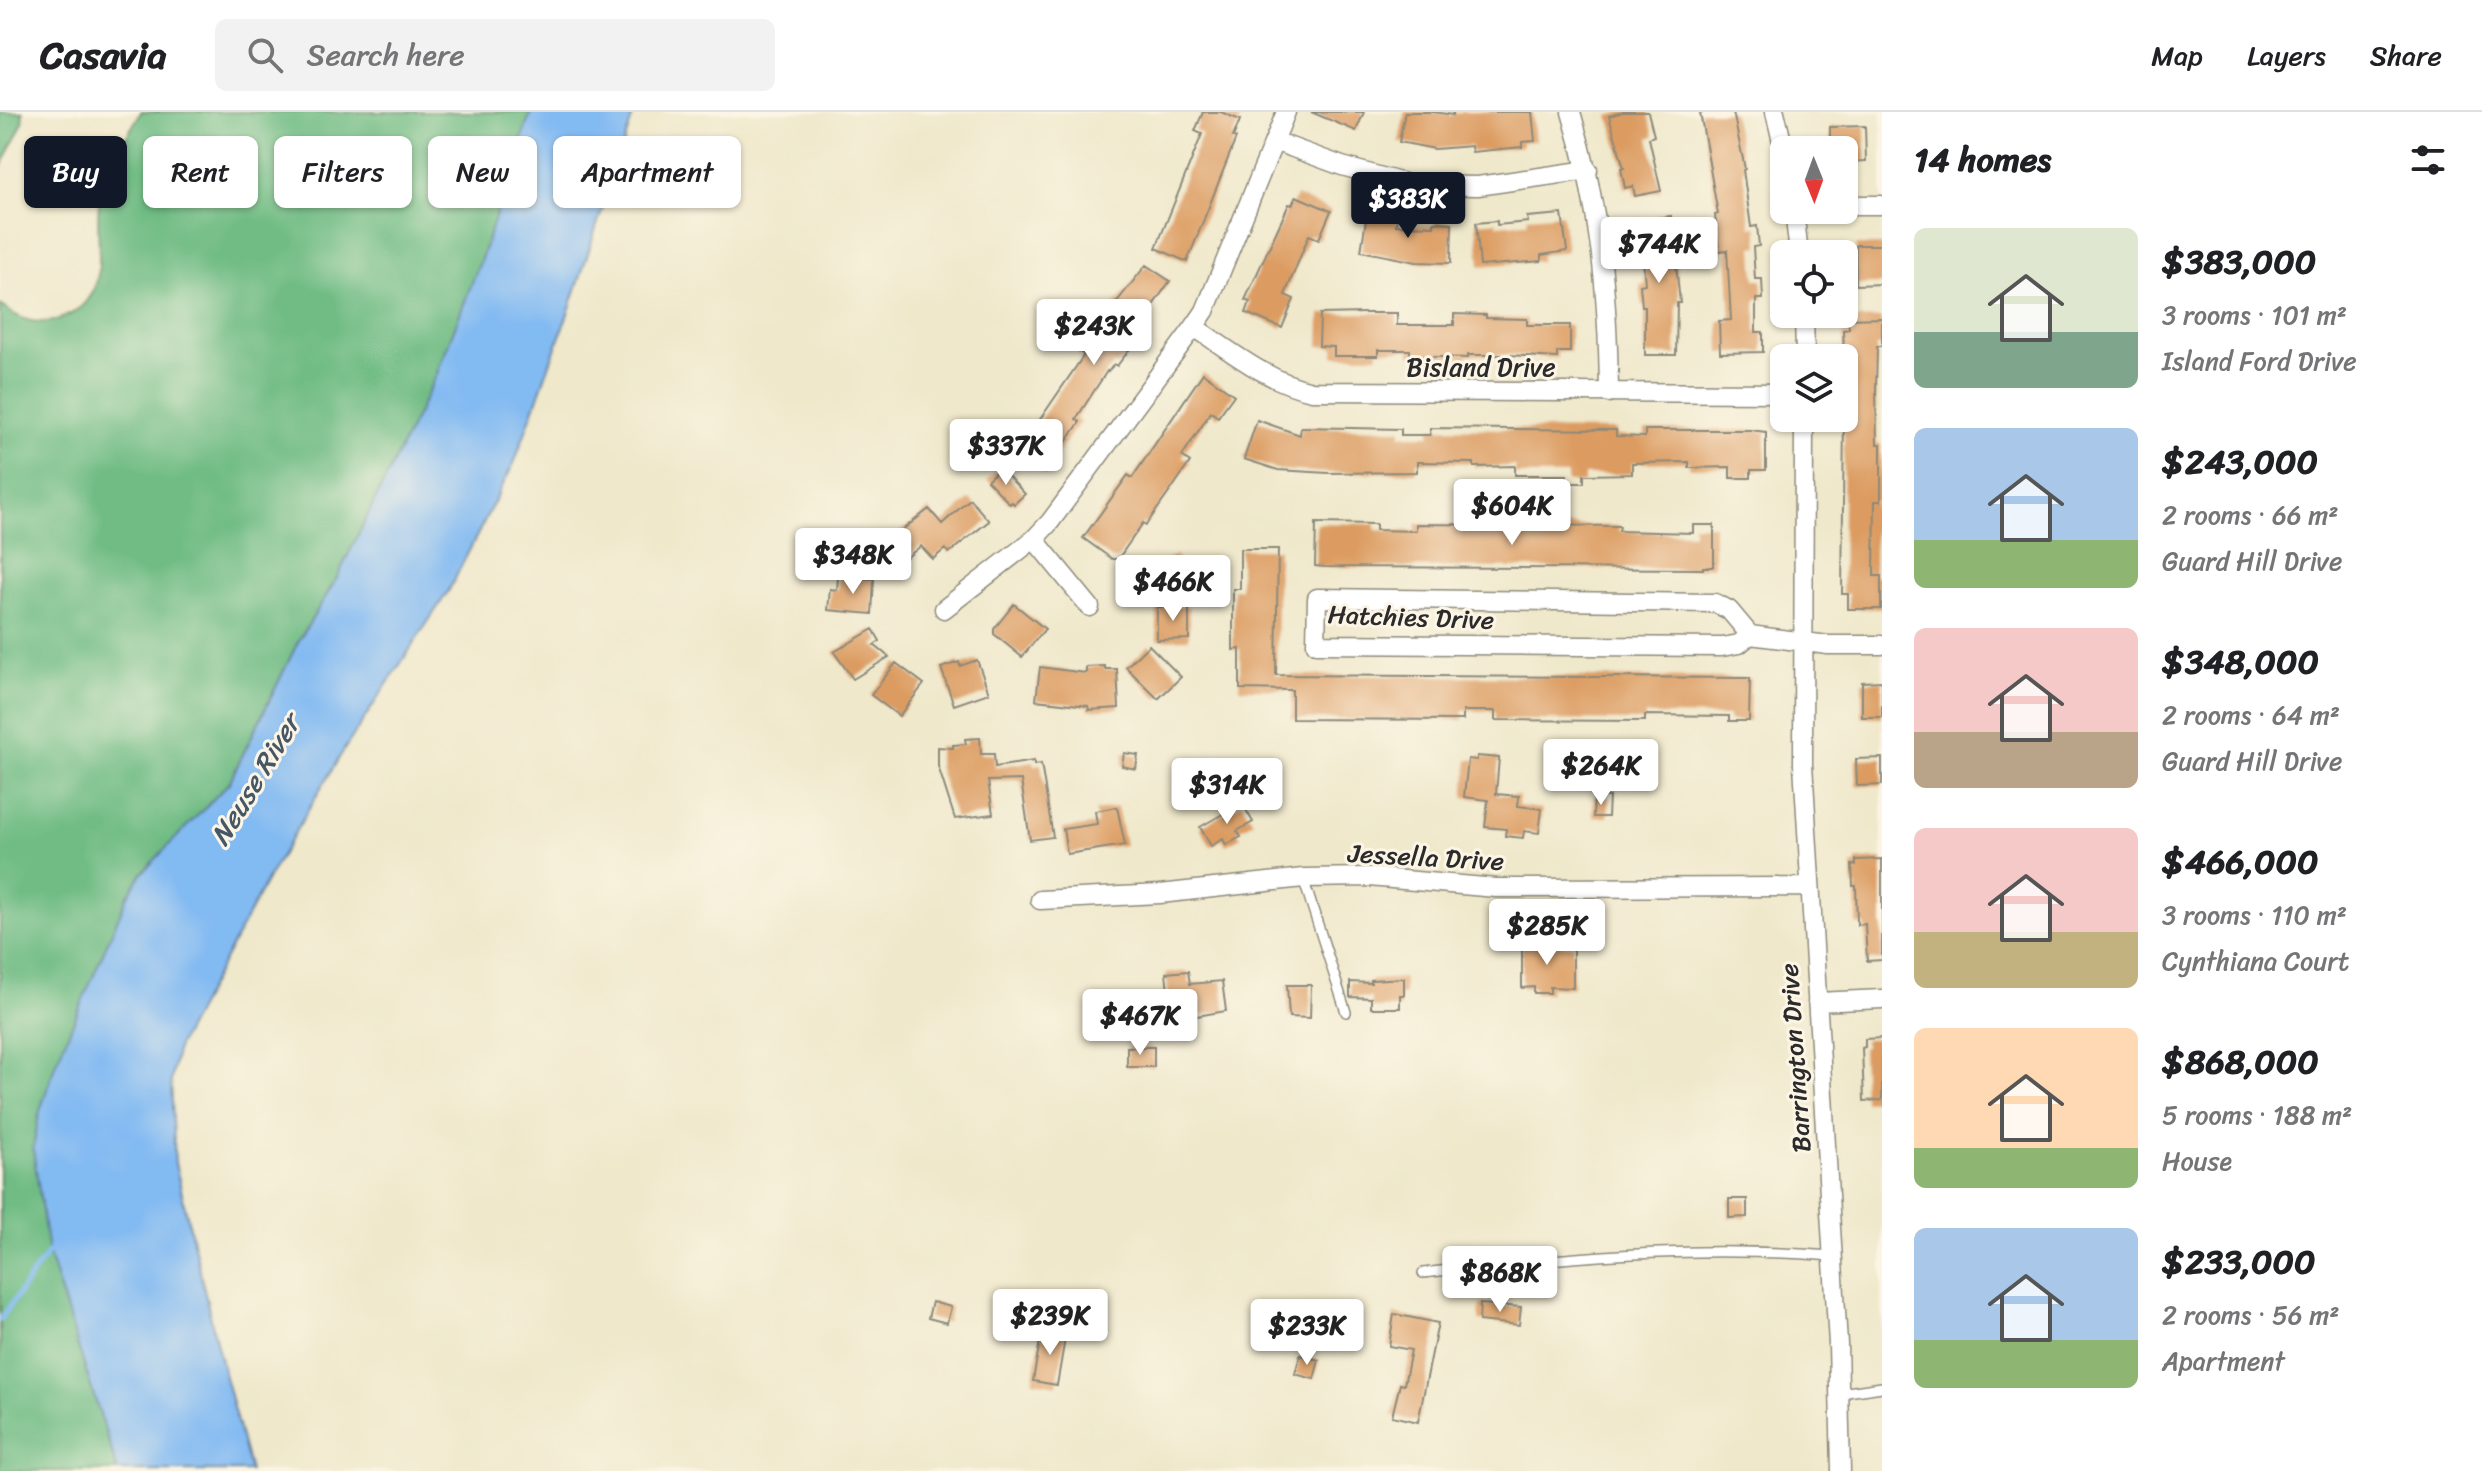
<!DOCTYPE html>
<html lang="en">
<head>
<meta charset="utf-8">
<style>
  :root { --surface:#fff; --page:#f2f2f2; --text:#202124; --muted:#757577; --line:#e0e0e0; --accent:#111827 }
  body { margin:0; font-family:Sriracha,sans-serif; background:var(--page); color:var(--text); height:100vh; display:flex; flex-direction:column; font-size:30px; white-space:nowrap }
  * { box-sizing:border-box; margin:0 }
  p { font-size:26px; color:var(--muted) }
  .icon { flex:none; width:44px; height:44px; fill:none; stroke:currentColor; stroke-width:2; stroke-linecap:round; stroke-linejoin:round }
  .map { position:relative; flex:1; overflow:hidden }
  .details { display:flex; flex-direction:column; background:var(--surface); width:600px }
  .details>* { flex:none }
  .top-card { position:absolute; left:24px; top:24px; width:760px; height:72px; display:flex; gap:16px }
  .needle { width:52px; rotate:179deg }
  .buttons { position:absolute; left:1770px; top:24px; display:grid; gap:16px }
  .buttons a { display:grid; place-items:center; width:88px; height:88px; border-radius:12px; background:var(--surface); box-shadow:0 2px 6px #0004; font-size:40px }
  .price { position:absolute; translate:-50% -68px; padding:0 18px; border-radius:8px; background:#fff; color:#222; font-size:26px; line-height:52px; filter:drop-shadow(0 2px 4px #0008) }
  .price::after { content:''; position:absolute; left:50%; top:48px; width:24px; height:18px; margin-left:-12px; background:inherit; clip-path:polygon(0 0,100% 0,50% 100%) }
  .price.active { background:var(--accent); color:#fff }
  ul { padding:0; list-style:none }
  li { display:flex; align-items:center; gap:24px; height:200px; padding:0 32px }
  li span { display:grid; place-items:center; flex:none; width:224px; height:160px; border-radius:12px; color:#555 }
  li>.icon { margin-inline-start:auto }
  span .icon { width:96px; height:96px; fill:#fffc; stroke-width:1 }
  li b { font-size:34px }
  h2 { display:flex; justify-content:space-between; align-items:center; height:96px; padding:0 32px; font-size:34px }
  .chip { padding:0 28px; border-radius:12px; background:var(--surface); box-shadow:0 2px 6px #0004; font-size:28px; line-height:72px }
  .chip.active { background:var(--accent); color:#fff }
  header { display:flex; align-items:center; gap:48px; box-sizing:border-box; height:112px; padding:0 40px; background:var(--surface); border-bottom:2px solid var(--line) }
  header strong { font-size:38px }
  nav { display:flex; gap:44px; margin-inline-start:auto; font-size:28px }
  .search { width:560px; height:72px; background:var(--page); display:flex; align-items:center; gap:20px; box-sizing:border-box; padding:0 28px; border-radius:12px; color:var(--muted); font-size:30px }
  main { display:flex; flex:1; min-height:0 }
  .map>svg:first-child { display:block }
</style>
</head>
<body>
<header>
<strong>Casavia</strong>
<div class="search"><svg class="icon" aria-label="search" viewBox="0 0 24 24"><circle cx="10" cy="10" r="6"/><path d="M15 15l6 6"/></svg>Search here</div>
<nav><a>Map</a><a>Layers</a><a>Share</a></nav>
</header>
<main>
<div class="map">
<svg width="1882" height="1359" viewBox="0 0 1882 1359">
  <rect width="100%" height="100%" fill="#fcf5e5"/>
  <filter id="ink" filterUnits="userSpaceOnUse"><feTurbulence type="fractalNoise" baseFrequency=".0125" numOctaves="2"/><feDisplacementMap in="SourceGraphic" scale="16" xChannelSelector="R" yChannelSelector="G"/><feConvolveMatrix kernelMatrix="1 2 1 2 8 2 1 2 1" color-interpolation-filters="sRGB"/></filter>
  <filter id="wash" filterUnits="userSpaceOnUse"><feTurbulence type="fractalNoise" baseFrequency=".006" numOctaves="4" result="noise"/><feDisplacementMap in="SourceGraphic" scale="32" xChannelSelector="R" yChannelSelector="G"/><feGaussianBlur stdDeviation="1.8" result="paint"/><feColorMatrix in="noise" values="0 0 0 0 0 0 0 0 0 0 0 0 0 0 0 0 0 1.4 0 .05"/><feComposite in="paint" operator="in"/></filter>
  <g filter="url(#wash)">
    <rect width="100%" height="100%" fill="#efe8cb"/>
    <path fill="#70bc84" stroke="#4e7458" stroke-width="2" d="M 0,0 L 23,0 L 22,12 L 0,58 Z
      M 141,0 L 531,0 L 480,150 L 436,264 L 337,466 L 298,530 L 229,671 L 142,761 L 127,785 L 48,1140 L 118,1359 L 0,1359 L 0,193 C 20,208 37,215 62,206 C 121,184 88,124 102,77 C 110,50 127,24 141,0 Z"/>
    <path fill="#82baf2" stroke="#56728e" stroke-width="2" d="M 531,0 L 634,0 L 571,193 L 515,349 L 449,478 L 345,636 L 269,764 L 178,934 L 171,968 L 175,1051 L 219,1242 L 250,1359 L 118,1359 L 48,1140 L 33,1037 L 39,1002 L 55,953 L 127,785 L 142,761 L 229,671 L 298,530 L 337,466 L 436,264 L 480,150 Z"/>
    <g fill="none" stroke-linecap="round" stroke-linejoin="round">
      <path stroke="#82baf2" stroke-width="5" d="M 0,1208 L 48,1140 L 52,1141"/>
    </g>
    <g id="blocks">
      <path fill="#dc9b60" d="M 1203,0 L 1221,0 L 1240,8 L 1233,25 L 1236,26 L 1187,150 L 1156,136 L 1202,22 L 1195,19 Z
        M 1311,0 L 1364,0 L 1356,19 Z
        M 1405,0 L 1434,0 L 1453,3 L 1453,0 L 1532,0 L 1535,29 L 1522,30 L 1522,35 L 1472,40 L 1471,34 L 1435,37 L 1399,30 Z
        M 1623,0 L 1648,0 L 1654,24 L 1649,26 L 1661,79 L 1635,84 L 1633,74 L 1625,76 L 1621,56 L 1624,56 L 1609,4 Z
        M 1700,0 L 1733,0 L 1745,57 L 1743,58 L 1751,115 L 1757,114 L 1759,134 L 1753,135 L 1755,167 L 1762,167 L 1763,187 L 1756,187 L 1756,220 L 1763,220 L 1763,240 L 1720,241 L 1719,209 L 1731,208 L 1727,138 L 1719,139 L 1715,103 L 1718,102 Z
        M 1865,14 L 1866,49 L 1844,50 L 1844,38 L 1830,38 L 1830,15 Z
        M 1296,84 L 1331,99 L 1319,127 L 1309,123 L 1285,183 L 1294,187 L 1282,216 L 1246,201 L 1250,190 L 1245,188 L 1289,92 L 1292,93 Z
        M 1367,102 L 1397,107 L 1396,113 L 1434,114 L 1434,110 L 1452,111 L 1451,151 L 1416,150 L 1361,139 Z
        M 1562,102 L 1567,139 L 1541,143 L 1541,149 L 1480,154 L 1476,111 L 1497,109 L 1497,113 L 1528,110 L 1527,105 Z
        M 1671,104 L 1680,191 L 1677,191 L 1676,243 L 1645,243 L 1645,194 L 1642,194 L 1640,173 L 1645,172 L 1642,138 L 1638,139 L 1634,109 Z
        M 1856,133 L 1882,133 L 1882,172 L 1856,173 Z
        M 1146,153 L 1170,169 L 1142,209 L 1148,213 L 1117,254 L 1114,252 L 1108,260 L 1107,259 L 1076,307 L 1080,310 L 1044,361 L 1017,341 L 1084,243 L 1078,239 Z
        M 1367,201 L 1397,201 L 1397,213 L 1454,213 L 1454,202 L 1486,203 L 1486,206 L 1527,207 L 1527,213 L 1570,213 L 1570,240 L 1557,240 L 1557,246 L 1509,243 L 1468,243 L 1468,246 L 1410,244 L 1410,238 L 1378,238 L 1378,244 L 1334,244 L 1334,235 L 1319,234 L 1320,202 Z
        M 1882,206 L 1882,234 L 1877,234 L 1876,277 L 1877,332 L 1881,332 L 1881,389 L 1875,389 L 1874,464 L 1881,464 L 1881,497 L 1848,497 L 1848,482 L 1842,482 L 1844,306 L 1846,306 L 1843,218 L 1849,217 L 1848,207 Z
        M 1203,261 L 1234,283 L 1218,305 L 1211,300 L 1182,344 L 1190,350 L 1173,375 L 1146,413 L 1143,411 L 1118,447 L 1112,447 L 1083,426 L 1128,363 L 1132,366 Z
        M 1257,308 L 1300,323 L 1301,315 L 1401,317 L 1401,323 L 1430,323 L 1430,316 L 1616,318 L 1616,324 L 1645,325 L 1645,318 L 1750,318 L 1766,320 L 1766,358 L 1751,358 L 1751,366 L 1730,366 L 1730,355 L 1689,356 L 1689,350 L 1632,351 L 1632,362 L 1584,363 L 1584,371 L 1567,371 L 1567,363 L 1515,363 L 1515,354 L 1474,355 L 1474,351 L 1417,350 L 1417,360 L 1328,361 L 1278,358 L 1244,347 Z
        M 1000,356 L 1025,382 L 1014,392 L 1012,390 L 1010,392 L 987,368 Z
        M 970,387 L 989,409 L 949,441 L 945,437 L 933,447 L 921,434 L 888,460 L 873,441 L 929,397 L 942,412 Z
        M 1316,411 L 1376,412 L 1376,418 L 1416,419 L 1416,412 L 1620,414 L 1619,419 L 1693,421 L 1693,413 L 1714,413 L 1714,452 L 1713,455 L 1703,455 L 1703,457 L 1326,455 L 1315,454 Z
        M 1240,437 L 1278,437 L 1276,563 L 1750,566 L 1749,609 L 1729,609 L 1729,604 L 1645,603 L 1645,609 L 1495,608 L 1495,599 L 1463,599 L 1463,608 L 1292,607 L 1292,578 L 1240,577 L 1240,537 L 1233,538 L 1233,477 L 1240,477 Z
        M 1176,443 L 1188,472 L 1157,485 L 1145,456 Z
        M 838,465 L 874,467 L 872,502 L 828,498 L 830,477 L 837,478 Z
        M 1014,492 L 1045,517 L 1022,545 L 994,522 L 994,517 Z
        M 1157,495 L 1189,495 L 1189,527 L 1157,528 Z
        M 873,517 L 880,529 L 874,533 L 889,545 L 853,567 L 834,540 Z
        M 1149,533 L 1181,565 L 1158,587 L 1126,555 Z
        M 977,548 L 989,581 L 954,593 L 941,556 L 959,550 L 960,554 Z
        M 896,551 L 924,572 L 899,604 L 871,583 Z
        M 1105,554 L 1105,557 L 1117,557 L 1119,596 L 1089,598 L 1088,594 L 1036,588 L 1040,555 L 1086,561 L 1086,555 Z
        M 1882,569 L 1882,605 L 1862,605 L 1862,570 Z
        M 980,626 L 981,642 L 994,642 L 995,655 L 1034,649 L 1034,653 L 1041,652 L 1053,725 L 1030,728 L 1021,668 L 988,669 L 993,702 L 955,707 L 938,654 L 938,635 L 953,636 L 953,633 L 966,632 L 965,627 Z
        M 1124,641 L 1138,643 L 1136,657 L 1122,654 Z
        M 1477,644 L 1499,646 L 1496,682 L 1519,684 L 1518,694 L 1542,697 L 1539,721 L 1524,719 L 1523,726 L 1505,724 L 1506,717 L 1485,715 L 1488,688 L 1464,685 L 1468,647 L 1477,648 Z
        M 1882,646 L 1882,673 L 1857,674 L 1856,647 Z
        M 1594,684 L 1609,685 L 1608,705 L 1593,705 Z
        M 1242,691 L 1253,710 L 1237,719 L 1241,725 L 1226,733 L 1223,727 L 1211,734 L 1200,715 Z
        M 1117,695 L 1125,733 L 1067,742 L 1063,717 L 1097,712 L 1095,699 Z
        M 1882,747 L 1882,848 L 1867,849 L 1865,812 L 1857,813 L 1856,774 L 1853,774 L 1852,753 L 1856,753 L 1856,748 Z
        M 1522,832 L 1573,833 L 1573,876 L 1550,875 L 1550,881 L 1534,881 L 1534,875 L 1522,876 Z
        M 1188,859 L 1190,872 L 1222,869 L 1226,899 L 1185,906 L 1186,912 L 1172,913 L 1166,861 Z
        M 1404,866 L 1404,883 L 1400,883 L 1400,896 L 1371,896 L 1371,886 L 1350,885 L 1350,870 L 1371,871 L 1371,868 Z
        M 1287,873 L 1311,873 L 1310,906 L 1289,905 Z
        M 1882,926 L 1882,988 L 1864,989 L 1862,936 L 1865,935 L 1865,927 Z
        M 1127,935 L 1154,935 L 1154,955 L 1127,955 Z
        M 1729,1087 L 1747,1087 L 1747,1105 L 1729,1106 Z
        M 932,1190 L 951,1195 L 947,1211 L 928,1206 Z
        M 1480,1192 L 1521,1195 L 1519,1213 L 1479,1209 Z
        M 1394,1202 L 1438,1211 L 1418,1310 L 1392,1304 L 1400,1272 L 1404,1273 L 1411,1238 L 1389,1234 Z
        M 1042,1217 L 1066,1221 L 1057,1273 L 1033,1269 Z
        M 1300,1243 L 1319,1248 L 1314,1267 L 1295,1262 Z"/>
    </g>
  </g>
  <g filter="url(#ink)">
    <use href="#blocks" fill-opacity="0" stroke="#8d8a7b" stroke-width="2"/>
    <g fill="none" stroke-linecap="round" stroke-linejoin="round">
      <g stroke="#8d8a7b" stroke-width="12">
        <path id="service" d="M 1303,766 L 1346,900
          M 1423,1161 C 1563,1145 1692,1133 1833,1144
          M 1840,1281 L 1882,1275"/>
      </g>
      <g stroke="#8d8a7b" stroke-width="21">
        <path id="minor" d="M 1571,0 C 1600,97 1608,180 1609,281
          M 1775,0 L 1784,38
          M 1274,29 L 1342,54 L 1411,73 L 1478,74 L 1588,58
          M 1844,93 L 1882,93
          M 1794,98 L 1799,142
          M 1804,202 L 1805,246
          M 1194,215 C 1231,239 1268,270 1312,279 L 1784,281
          M 1804,306 L 1803,652 L 1838,1232 L 1841,1359
          M 1034,427 L 1090,495
          M 944,497 L 1034,427 L 1050,410 L 1194,215 L 1205,199 L 1286,0
          M 1750,523 L 1729,498 L 1715,491 L 1317,486 L 1316,532 L 1722,535 L 1739,532 L 1750,523 L 1828,533 L 1882,533
          M 1040,788 L 1160,782 L 1303,766 L 1369,765 L 1496,776 L 1810,775
          M 1817,890 L 1882,887"/>
      </g>
      <use href="#service" stroke="#fff" stroke-width="9"/>
      <use href="#minor" stroke="#fff" stroke-width="18"/>
    </g>
  </g>
  <g text-anchor="middle" dominant-baseline="central" stroke-width="6" stroke-linejoin="round" paint-order="stroke">
    <g font-size="26" fill="#2b2b2b" stroke="#fcf5e5">
      <text x="1481" y="255">Bisland Drive</text>
      <text transform="translate(1411 505) rotate(2)">Hatchies Drive</text>
      <text transform="translate(1426 745) rotate(3)">Jessella Drive</text>
      <text transform="translate(1795 946) rotate(-94)">Barrington Drive</text>
    </g>
    <g font-size="28" font-style="italic" fill="#455667" stroke="#fcf5e5">
      <text transform="translate(255 668) rotate(-59)">Neuse River</text>
    </g>
  </g>
</svg>
<div class="buttons">
<a><svg class="needle" viewBox="-14 -14 28 28"><path d="M0-13l5 13h-10z" fill="#e53935"/><path d="M0 13l5-13h-10z" fill="#757577"/></svg></a>
<a><svg class="icon" aria-label="locate" viewBox="0 0 24 24"><circle cx="12" cy="12" r="6"/><path d="M12 2v4M12 18v4M2 12h4M18 12h4"/></svg></a>
<a><svg class="icon" aria-label="layers" viewBox="0 0 24 24"><path d="M12 4l9 5-9 5-9-5zM3 14l9 5 9-5"/></svg></a>
</div>
<b class="price active" style="left:1408px;top:128px">$383K</b>
<b class="price" style="left:1659px;top:173px">$744K</b>
<b class="price" style="left:1094px;top:255px">$243K</b>
<b class="price" style="left:1006px;top:375px">$337K</b>
<b class="price" style="left:1512px;top:435px">$604K</b>
<b class="price" style="left:853px;top:484px">$348K</b>
<b class="price" style="left:1173px;top:511px">$466K</b>
<b class="price" style="left:1601px;top:695px">$264K</b>
<b class="price" style="left:1227px;top:714px">$314K</b>
<b class="price" style="left:1547px;top:855px">$285K</b>
<b class="price" style="left:1140px;top:945px">$467K</b>
<b class="price" style="left:1500px;top:1202px">$868K</b>
<b class="price" style="left:1050px;top:1245px">$239K</b>
<b class="price" style="left:1307px;top:1255px">$233K</b>
<div class="top-card">
<a class="chip active">Buy</a>
<a class="chip">Rent</a>
<a class="chip">Filters</a>
<a class="chip">New</a>
<a class="chip">Apartment</a>
</div>
</div>
<section class="details">
<h2>14 homes<svg class="icon" aria-label="filters" viewBox="0 0 24 24"><path d="M4 7h16M4 17h16"/><circle cx="9" cy="7" r="2"/><circle cx="15" cy="17" r="2"/></svg></h2>
<ul>
<li><span style="background:linear-gradient(#dfe7d0 65%,#7fa58c 0)"><svg class="icon" aria-label="home" viewBox="0 0 24 24"><path d="M3 11l9-7 9 7M6 9v11h12V9"/></svg></span><div><b>$383,000</b><p>3 rooms · 101 m²</p><p>Island Ford Drive</p></div></li>
<li><span style="background:linear-gradient(#a9c7e8 70%,#8fb573 0)"><svg class="icon" aria-label="home" viewBox="0 0 24 24"><path d="M3 11l9-7 9 7M6 9v11h12V9"/></svg></span><div><b>$243,000</b><p>2 rooms · 66 m²</p><p>Guard Hill Drive</p></div></li>
<li><span style="background:linear-gradient(#f6c9c9 65%,#b9a48a 0)"><svg class="icon" aria-label="home" viewBox="0 0 24 24"><path d="M3 11l9-7 9 7M6 9v11h12V9"/></svg></span><div><b>$348,000</b><p>2 rooms · 64 m²</p><p>Guard Hill Drive</p></div></li>
<li><span style="background:linear-gradient(#f6c9c9 65%,#c2b280 0)"><svg class="icon" aria-label="home" viewBox="0 0 24 24"><path d="M3 11l9-7 9 7M6 9v11h12V9"/></svg></span><div><b>$466,000</b><p>3 rooms · 110 m²</p><p>Cynthiana Court</p></div></li>
<li><span style="background:linear-gradient(#ffd9b3 75%,#8fb573 0)"><svg class="icon" aria-label="home" viewBox="0 0 24 24"><path d="M3 11l9-7 9 7M6 9v11h12V9"/></svg></span><div><b>$868,000</b><p>5 rooms · 188 m²</p><p>House</p></div></li>
<li><span style="background:linear-gradient(#a9c7e8 70%,#8fb573 0)"><svg class="icon" aria-label="home" viewBox="0 0 24 24"><path d="M3 11l9-7 9 7M6 9v11h12V9"/></svg></span><div><b>$233,000</b><p>2 rooms · 56 m²</p><p>Apartment</p></div></li>
</ul>
</section>
</main>
</body>
</html>
